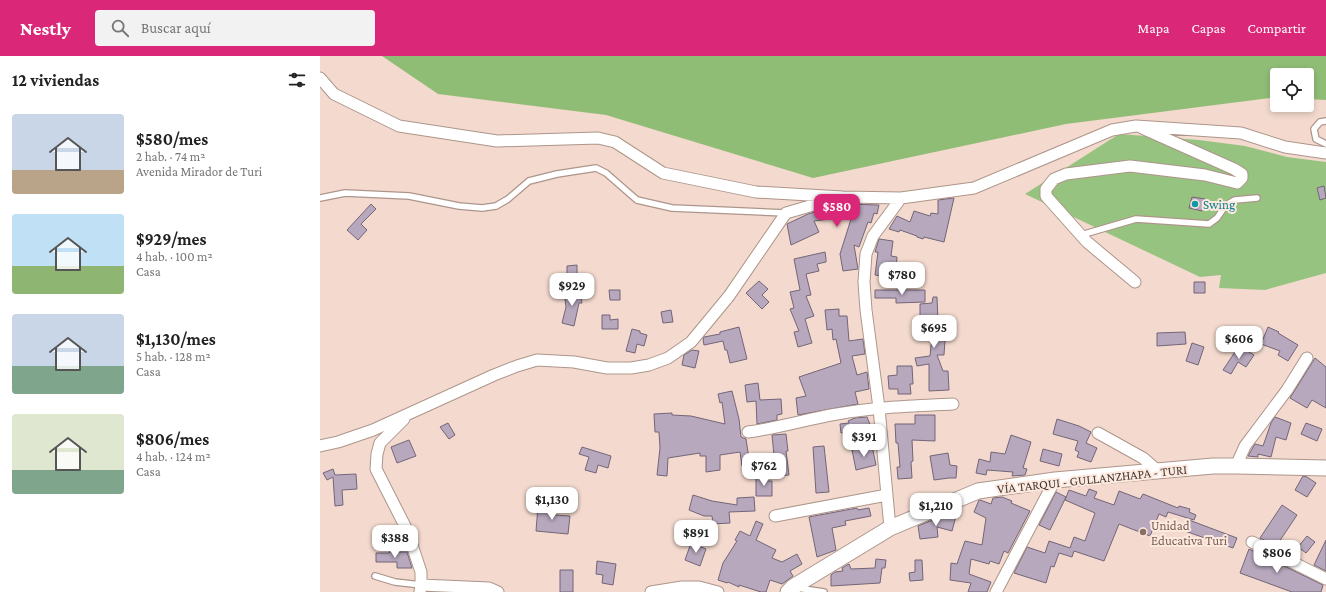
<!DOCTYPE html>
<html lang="es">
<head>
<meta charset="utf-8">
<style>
  :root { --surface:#fff; --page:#f2f2f2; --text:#222; --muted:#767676; --accent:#db2777 }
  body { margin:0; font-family:"Crimson Pro",serif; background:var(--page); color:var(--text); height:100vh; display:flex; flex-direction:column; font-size:15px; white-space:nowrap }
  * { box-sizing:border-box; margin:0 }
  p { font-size:13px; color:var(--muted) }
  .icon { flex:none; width:22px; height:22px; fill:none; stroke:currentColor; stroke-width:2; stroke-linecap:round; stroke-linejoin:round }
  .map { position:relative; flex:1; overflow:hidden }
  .details { display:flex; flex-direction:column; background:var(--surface); width:320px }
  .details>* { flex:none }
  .tools { position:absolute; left:950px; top:12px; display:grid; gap:8px }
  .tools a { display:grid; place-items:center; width:44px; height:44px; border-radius:4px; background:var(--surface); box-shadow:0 2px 6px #0003; font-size:20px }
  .price { position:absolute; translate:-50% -34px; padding:0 9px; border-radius:8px; background:#fff; color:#222; font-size:13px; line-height:26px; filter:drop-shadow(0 1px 2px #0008) }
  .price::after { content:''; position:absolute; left:50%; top:24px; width:12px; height:9px; margin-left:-6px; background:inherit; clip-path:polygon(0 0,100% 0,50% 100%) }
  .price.current { background:var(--accent); color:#fff }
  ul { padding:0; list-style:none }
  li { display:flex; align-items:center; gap:12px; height:100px; padding:0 12px }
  li span { display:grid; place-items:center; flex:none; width:112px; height:80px; border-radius:4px; color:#555 }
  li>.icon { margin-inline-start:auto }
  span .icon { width:48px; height:48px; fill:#fffc; stroke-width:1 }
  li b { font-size:17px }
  h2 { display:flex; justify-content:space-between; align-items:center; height:48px; padding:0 12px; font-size:17px }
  header { display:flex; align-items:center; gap:24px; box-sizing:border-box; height:56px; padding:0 20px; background:var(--accent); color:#fff }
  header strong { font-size:19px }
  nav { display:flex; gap:22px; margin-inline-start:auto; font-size:14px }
  .search { width:280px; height:36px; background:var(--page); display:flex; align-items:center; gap:10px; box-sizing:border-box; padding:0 14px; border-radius:4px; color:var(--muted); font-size:15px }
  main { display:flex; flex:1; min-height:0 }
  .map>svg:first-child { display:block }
</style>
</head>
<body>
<header>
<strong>Nestly</strong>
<div class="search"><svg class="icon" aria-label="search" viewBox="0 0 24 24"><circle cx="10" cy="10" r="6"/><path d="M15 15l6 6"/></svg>Buscar aquí</div>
<nav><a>Mapa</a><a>Capas</a><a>Compartir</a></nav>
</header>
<main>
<section class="details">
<h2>12 viviendas<svg class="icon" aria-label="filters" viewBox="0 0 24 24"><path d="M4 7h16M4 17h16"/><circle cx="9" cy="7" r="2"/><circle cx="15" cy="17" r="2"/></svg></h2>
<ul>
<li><span style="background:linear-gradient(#c9d6e8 70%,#b9a48a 0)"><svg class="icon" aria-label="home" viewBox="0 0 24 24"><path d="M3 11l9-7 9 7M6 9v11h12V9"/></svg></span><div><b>$580/mes</b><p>2 hab. · 74 m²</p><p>Avenida Mirador de Turi</p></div></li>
<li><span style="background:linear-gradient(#bfe0f5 65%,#8fb573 0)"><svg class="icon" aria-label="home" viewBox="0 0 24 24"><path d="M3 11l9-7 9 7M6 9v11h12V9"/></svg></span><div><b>$929/mes</b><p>4 hab. · 100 m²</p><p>Casa</p></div></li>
<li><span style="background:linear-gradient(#c9d6e8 65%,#7fa58c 0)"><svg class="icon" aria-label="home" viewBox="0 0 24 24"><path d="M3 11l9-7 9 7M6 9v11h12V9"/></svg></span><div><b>$1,130/mes</b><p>5 hab. · 128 m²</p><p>Casa</p></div></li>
<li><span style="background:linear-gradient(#dfe7d0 70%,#7fa58c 0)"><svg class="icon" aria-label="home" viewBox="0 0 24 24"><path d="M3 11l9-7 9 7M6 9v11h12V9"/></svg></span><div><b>$806/mes</b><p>4 hab. · 124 m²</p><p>Casa</p></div></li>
</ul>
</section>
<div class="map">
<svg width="1006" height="536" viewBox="0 0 1006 536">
  <rect width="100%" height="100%" fill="#f4dace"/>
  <path fill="#97c380" d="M 799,78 L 879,84 L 925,90 L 967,101 L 1006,106 L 1006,217 L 945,234 L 899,232 L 901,219 L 880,221 L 705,138 Z"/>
  <path fill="#8fbd76" d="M 62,0 L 1006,0 L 1006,44 L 987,43 L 987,19 L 957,19 L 957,41 L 746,68 L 493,122 L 286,59 L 118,38 Z"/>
  <path fill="#b7a8bd" stroke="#736578" d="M 1004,130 L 1006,142 L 1000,144 L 997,132 Z
    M 872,141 L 885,143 L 882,155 L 869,152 Z
    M 634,142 L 624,186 L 604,181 L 603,183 L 597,181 L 597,180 L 580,174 L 579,176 L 569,173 L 577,160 L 590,166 L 594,155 L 610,160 L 611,157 L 618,158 L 618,144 Z
    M 51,148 L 56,153 L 41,168 L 47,174 L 38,184 L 27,174 Z
    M 524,148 L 559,149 L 557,158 L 554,157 L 551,167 L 548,166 L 539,191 L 534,189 L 538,213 L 523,215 L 520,198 L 532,160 L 527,161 L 518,159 L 517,162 L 494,165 L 499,176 L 471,189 L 467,168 L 488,158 Z
    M 559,183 L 573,185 L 571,200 L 577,201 L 576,214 L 596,214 L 596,224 L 555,219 L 558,196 L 555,196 Z
    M 505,196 L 506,203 L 506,206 L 497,208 L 499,215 L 486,218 L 491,239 L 486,240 L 494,260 L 485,263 L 492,287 L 478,291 L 474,276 L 479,275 L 470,253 L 474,252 L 470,236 L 480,234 L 474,203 Z
    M 257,209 L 257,219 L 247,219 L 247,210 Z
    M 439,225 L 448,233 L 442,239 L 449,246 L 442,253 L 426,237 Z
    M 874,226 L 885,226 L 885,237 L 874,237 Z
    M 260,234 L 262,247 L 259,247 L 254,270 L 242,267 L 246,251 L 244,236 Z
    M 289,234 L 300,234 L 300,244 L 290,244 Z
    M 555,234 L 605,234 L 605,246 L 576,247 L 576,242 L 555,242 Z
    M 613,241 L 617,241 L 618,266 L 623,267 L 621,284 L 625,284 L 624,299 L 617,299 L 623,315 L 628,315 L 629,334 L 609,335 L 609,308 L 597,310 L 595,302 L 610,300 L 612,279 L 608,279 L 610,260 L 600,260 L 600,248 L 612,247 Z
    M 519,253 L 519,260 L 527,260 L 529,285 L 543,283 L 545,298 L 532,300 L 537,319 L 547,316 L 549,333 L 535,336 L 538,348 L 478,359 L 476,342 L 486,340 L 479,321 L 521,307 L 516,283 L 513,284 L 512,273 L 507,274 L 505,254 Z
    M 351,254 L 353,266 L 343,267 L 341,256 Z
    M 282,259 L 290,259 L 290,264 L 298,263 L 298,273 L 282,273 Z
    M 419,271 L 427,303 L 410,307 L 407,294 L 405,294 L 403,285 L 384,289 L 383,283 L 384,281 L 400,278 L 400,276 Z
    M 948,271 L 959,276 L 958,277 L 978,289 L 968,305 L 958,299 L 960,295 L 941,288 Z
    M 312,273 L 320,275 L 320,277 L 327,279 L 324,290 L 317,288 L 315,297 L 306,295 Z
    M 865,276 L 866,288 L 837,290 L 837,277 Z
    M 872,287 L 884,291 L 878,309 L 866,305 Z
    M 919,290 L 934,299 L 926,311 L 918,306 L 911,318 L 903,314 Z
    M 372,294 L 379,295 L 375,312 L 362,309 L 364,299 Z
    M 995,302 L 1006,311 L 1006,352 L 992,344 L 987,352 L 970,342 Z
    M 577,310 L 592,310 L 593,328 L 590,328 L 591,338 L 578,338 L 578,333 L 569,333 L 568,320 L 577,319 Z
    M 438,327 L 440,344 L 461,343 L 462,358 L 457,359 L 457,364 L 437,368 L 436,345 L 427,346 L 425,329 Z
    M 412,335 L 419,363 L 421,381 L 426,383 L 430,409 L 422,410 L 420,396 L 400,399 L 400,414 L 386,416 L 386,400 L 380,400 L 380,397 L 348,402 L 347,420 L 337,419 L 340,392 L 339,376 L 335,376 L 334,358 L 352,357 L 352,359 L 371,360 L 405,368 L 402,346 L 400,347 L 398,338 Z
    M 595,359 L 615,359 L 615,385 L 592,384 L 593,405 L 591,406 L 592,422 L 578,423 L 577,411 L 580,411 L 578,387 L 576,387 L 575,368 L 595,368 Z
    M 547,361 L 551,371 L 533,378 L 532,376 L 521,377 L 520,368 L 529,367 L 528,365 L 535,362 Z
    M 955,361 L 971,367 L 966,384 L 956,381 L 951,401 L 938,398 L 938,401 L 928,400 L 935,388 L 943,390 L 951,367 Z
    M 737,363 L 759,370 L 771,376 L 766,387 L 777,392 L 771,406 L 757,401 L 759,396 L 755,394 L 758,385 L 733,378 Z
    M 128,367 L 135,379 L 129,383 L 120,371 Z
    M 986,367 L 1002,373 L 997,385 L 981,378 Z
    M 466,378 L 468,395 L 466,395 L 469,419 L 456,420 L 452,379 Z
    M 691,379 L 711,386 L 703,412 L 707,413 L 705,419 L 692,420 L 693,416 L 667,414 L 666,419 L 656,417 L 659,403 L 670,406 L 671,396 L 685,398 Z
    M 89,384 L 96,400 L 77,407 L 71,391 Z
    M 504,390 L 509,436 L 496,437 L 493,391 Z
    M 552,390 L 556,409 L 536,414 L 532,394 Z
    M 262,391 L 291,400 L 288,412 L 278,409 L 276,417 L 265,414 L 269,401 L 259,398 Z
    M 723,393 L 742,398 L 739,410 L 720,405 Z
    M 628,397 L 630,409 L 637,410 L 636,422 L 629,422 L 614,424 L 610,400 Z
    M 13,413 L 15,419 L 36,418 L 37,433 L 22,434 L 23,449 L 15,450 L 13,421 L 7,424 L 3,417 Z
    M 983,420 L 987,421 L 996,427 L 987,441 L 975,434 Z
    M 436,422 L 446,422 L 447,425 L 452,425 L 452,440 L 436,440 Z
    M 769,433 L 777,436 L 774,442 L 794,449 L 799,435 L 820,443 L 823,438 L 858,452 L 859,450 L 870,453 L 869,456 L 876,459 L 874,464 L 848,456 L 846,461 L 839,458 L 830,480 L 799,468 L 784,505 L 754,495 L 752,501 L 739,497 L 734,511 L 731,510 L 726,527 L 694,517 L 707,491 L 725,497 L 729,485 L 750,492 L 754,481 L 765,485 L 775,457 L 745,444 L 749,434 L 766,440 Z
    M 736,436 L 746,441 L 730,474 L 719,469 Z
    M 373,439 L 392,445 L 417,449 L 417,442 L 434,441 L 435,455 L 409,456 L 410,467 L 393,468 L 392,460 L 384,460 L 369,454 Z
    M 682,441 L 692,445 L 691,447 L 710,455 L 688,497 L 684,495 L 679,508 L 670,505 L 669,508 L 651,503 L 649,518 L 671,526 L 667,536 L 648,536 L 651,527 L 630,524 L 631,507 L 637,508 L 645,485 L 662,489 L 666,462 L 654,456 L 659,444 L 660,444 L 671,448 L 673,442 Z
    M 962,449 L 977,459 L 959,486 L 957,484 L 954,489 L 940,482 Z
    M 218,450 L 234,451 L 234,459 L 250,460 L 248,478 L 216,475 Z
    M 537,452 L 538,454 L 549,452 L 551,460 L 525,465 L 526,469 L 512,472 L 516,494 L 497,501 L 489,461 Z
    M 627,458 L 636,460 L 632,475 L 617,471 L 618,481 L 600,483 L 598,470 L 610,465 L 621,463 L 622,460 Z
    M 869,464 L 917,482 L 913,492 L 865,475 Z
    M 436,465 L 443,468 L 436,484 L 456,494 L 452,502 L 462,506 L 477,498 L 482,508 L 470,515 L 473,520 L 462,528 L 450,524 L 446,536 L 441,536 L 419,529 L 419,531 L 408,526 L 407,527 L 398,524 L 403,507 L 417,485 L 415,484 L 420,475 L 430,480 Z
    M 987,480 L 995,486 L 986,497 L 978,491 Z
    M 1006,484 L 1006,515 L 994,509 Z
    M 371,487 L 386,493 L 380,510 L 365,504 Z
    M 929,493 L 1003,529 L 1001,536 L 972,536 L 920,517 Z
    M 69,496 L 87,496 L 92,512 L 77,512 L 77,506 L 56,506 L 56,497 L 69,497 Z
    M 556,503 L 566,504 L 565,512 L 562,512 L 560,527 L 511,530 L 511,519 L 515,516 L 523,515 L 522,512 L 529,508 L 531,513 L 555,512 Z
    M 595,504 L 602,504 L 603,524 L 590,525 L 589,517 L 595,516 Z
    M 277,505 L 296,508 L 293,529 L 282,527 L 283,519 L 276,518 Z
    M 240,514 L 253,514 L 253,536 L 240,536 Z"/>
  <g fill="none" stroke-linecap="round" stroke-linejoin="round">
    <g stroke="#ad958a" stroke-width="8">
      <path id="lane" d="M 1006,65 L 1000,66 L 994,73 L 996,83 L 1006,88
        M 0,142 L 25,137 L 89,140 L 139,150 L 162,152 L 176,150 L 188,143 L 209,125 L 237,118 L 276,112 L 286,117 L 317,144 L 352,152 L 466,157
        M 761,179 L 816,163 L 889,168 L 897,162 L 906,149 L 915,144 L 937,142
        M 55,520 L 75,526 L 101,529
        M 477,532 L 504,536"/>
    </g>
    <g stroke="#ad958a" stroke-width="13">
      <path id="street" d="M 0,22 L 14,38 L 79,70 L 177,85 L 278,82 L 295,86 L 343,117 L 436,136 L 523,141 L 581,142 L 654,132 L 792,74 L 816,70 L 921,77 L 965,91 L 1006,97
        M 815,226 L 767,186 L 726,140 L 726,133 L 734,123 L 746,118 L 810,110 L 885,119 L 917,127 L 922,122 L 922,118 L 914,113 L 822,72
        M 84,363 L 60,387 L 57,398 L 56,413 L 87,474 L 101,516 L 101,529 L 100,536
        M 428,376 C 458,372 487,363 517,358 C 555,351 594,350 633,348
        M 778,377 L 823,402 L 838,415
        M 0,390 L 18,386 L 53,374 L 174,319 L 197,310 L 217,304 L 254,306 L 287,312 L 311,312 L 329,309 L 348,302 L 371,286 L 409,240 L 466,157 L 514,143
        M 916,410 L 925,390 L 967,334 L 987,302
        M 455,460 L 567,439
        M 570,472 L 559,352 L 546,254 L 544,226 L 546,198 L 553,180 L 581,142
        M 932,486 L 1006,523
        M 101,529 L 169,532 L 178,536
        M 331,536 L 362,531 L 379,531 L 398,536
        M 676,536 L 735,424"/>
    </g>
    <g stroke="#ad958a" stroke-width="17">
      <path id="secondary" d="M 468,536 L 473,531 L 570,472 L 658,435 L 735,424 L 893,410 L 916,410 L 1006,412"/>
    </g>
    <use href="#lane" stroke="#fff" stroke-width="5.5"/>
    <use href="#street" stroke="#fff" stroke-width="11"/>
    <use href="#secondary" stroke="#fff" stroke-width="15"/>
  </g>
  <circle fill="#0f9aa8" stroke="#fee9df" stroke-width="1.5" cx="875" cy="148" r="4"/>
  <circle fill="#8d6e63" stroke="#fee9df" stroke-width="1.5" cx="823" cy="476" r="4"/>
  <g text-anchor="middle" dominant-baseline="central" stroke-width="4" stroke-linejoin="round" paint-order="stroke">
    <g font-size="13" fill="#0d838f" stroke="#fee9df" text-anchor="start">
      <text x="883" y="148">Swing</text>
    </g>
    <g font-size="13" fill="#443a35" stroke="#fee9df">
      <text transform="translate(772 423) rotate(-6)">VÍA TARQUI - GULLANZHAPA - TURI</text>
    </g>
    <g font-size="13" fill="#785e54" stroke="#fee9df" text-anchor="start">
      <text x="831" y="469">Unidad<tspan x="831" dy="15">Educativa Turi</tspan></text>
    </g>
  </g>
</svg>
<div class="tools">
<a><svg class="icon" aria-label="locate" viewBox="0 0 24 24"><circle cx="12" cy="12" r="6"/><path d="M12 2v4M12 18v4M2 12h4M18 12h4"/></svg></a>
</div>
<b class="price current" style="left:517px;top:172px">$580</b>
<b class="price" style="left:582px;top:240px">$780</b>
<b class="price" style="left:252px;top:251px">$929</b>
<b class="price" style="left:614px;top:293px">$695</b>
<b class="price" style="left:919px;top:304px">$606</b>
<b class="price" style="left:544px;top:402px">$391</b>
<b class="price" style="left:444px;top:431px">$762</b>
<b class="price" style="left:232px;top:465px">$1,130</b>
<b class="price" style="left:616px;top:471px">$1,210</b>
<b class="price" style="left:376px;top:498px">$891</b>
<b class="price" style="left:75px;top:503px">$388</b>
<b class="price" style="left:957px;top:518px">$806</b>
</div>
</main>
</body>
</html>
